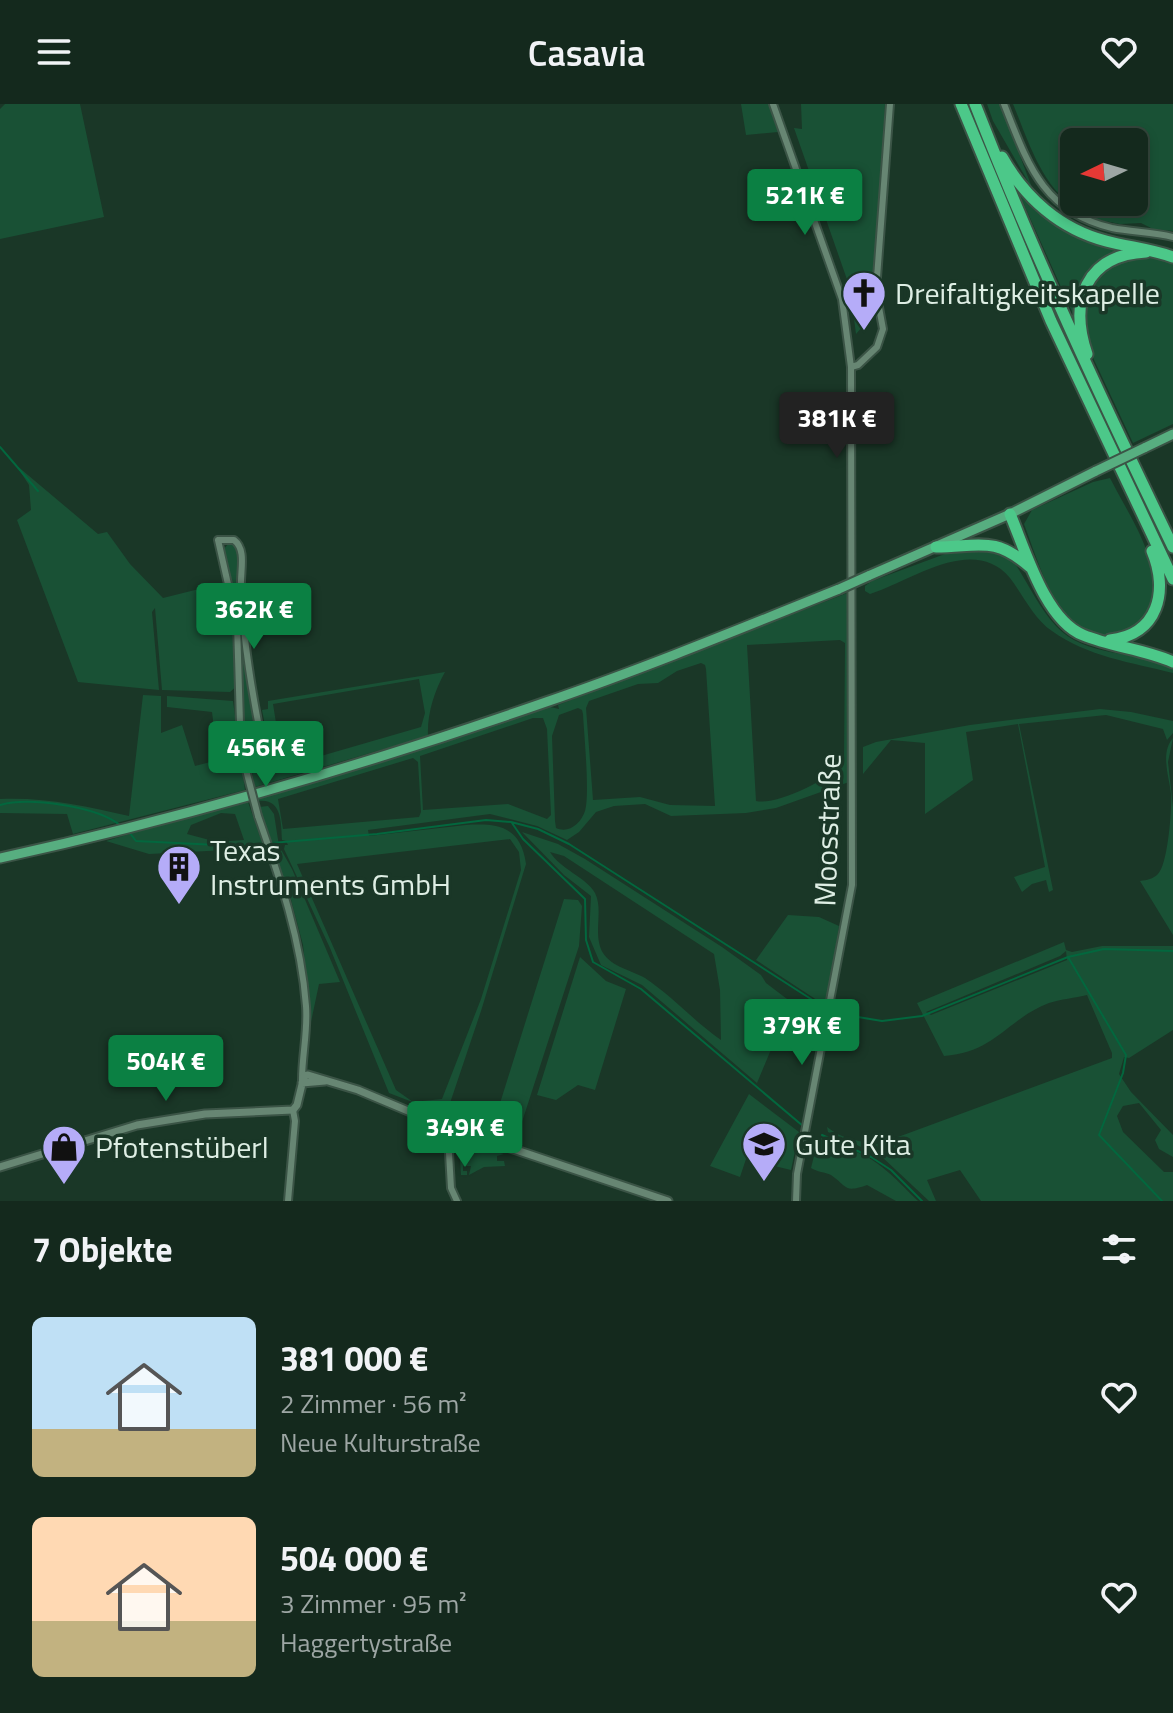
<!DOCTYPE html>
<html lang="de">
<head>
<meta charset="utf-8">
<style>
  :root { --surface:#14291d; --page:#21352a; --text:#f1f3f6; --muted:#9da6a4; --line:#33453b; --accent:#0b8043 }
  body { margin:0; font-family:"Titillium Web",sans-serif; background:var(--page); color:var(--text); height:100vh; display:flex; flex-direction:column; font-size:30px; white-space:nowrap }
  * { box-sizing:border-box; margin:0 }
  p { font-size:26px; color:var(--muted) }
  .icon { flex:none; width:44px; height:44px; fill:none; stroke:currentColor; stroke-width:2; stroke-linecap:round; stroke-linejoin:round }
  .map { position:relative; height:1097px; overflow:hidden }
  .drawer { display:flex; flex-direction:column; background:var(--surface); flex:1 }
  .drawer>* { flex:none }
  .needle { width:52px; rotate:265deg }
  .tools { position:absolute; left:1060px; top:24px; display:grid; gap:16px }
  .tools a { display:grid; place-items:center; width:88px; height:88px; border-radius:12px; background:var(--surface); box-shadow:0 4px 12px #0003,0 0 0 2px var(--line); font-size:40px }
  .price { position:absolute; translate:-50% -68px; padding:0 18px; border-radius:8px; background:var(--accent); color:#fff; font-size:26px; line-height:52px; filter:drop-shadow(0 2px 4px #0008) }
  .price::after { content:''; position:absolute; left:50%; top:48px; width:24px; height:18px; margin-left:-12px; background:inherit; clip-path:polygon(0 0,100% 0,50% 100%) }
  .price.on { background:#222; color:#fff }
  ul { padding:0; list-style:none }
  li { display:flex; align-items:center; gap:24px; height:200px; padding:0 32px }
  li span { display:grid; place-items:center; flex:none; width:224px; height:160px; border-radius:12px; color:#555 }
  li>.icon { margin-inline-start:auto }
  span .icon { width:96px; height:96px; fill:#fffc; stroke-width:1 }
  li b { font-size:34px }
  h2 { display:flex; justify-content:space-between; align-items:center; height:96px; padding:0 32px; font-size:34px }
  header { display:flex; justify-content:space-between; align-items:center; height:104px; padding:0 32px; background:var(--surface); font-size:36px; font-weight:600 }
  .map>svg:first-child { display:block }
</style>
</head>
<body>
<header><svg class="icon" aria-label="menu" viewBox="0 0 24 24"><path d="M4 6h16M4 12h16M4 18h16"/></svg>Casavia<svg class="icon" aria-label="heart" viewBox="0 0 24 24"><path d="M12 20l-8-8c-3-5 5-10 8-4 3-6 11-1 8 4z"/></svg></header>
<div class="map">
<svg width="1173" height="1097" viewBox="0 0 1173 1097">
  <rect width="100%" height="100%" fill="#1a3727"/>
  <path fill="#195135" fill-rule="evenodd" d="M 5,0 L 80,0 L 104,113 L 0,135 L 0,5 Z
    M 741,0 L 768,0 L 778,28 L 746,31 Z
    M 801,0 L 885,0 L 874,195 L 876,207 L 856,230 L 850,184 L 794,24 L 802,25 Z
    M 987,0 L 1000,0 L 1033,86 L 993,17 Z
    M 1013,0 L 1173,0 L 1173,127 L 1153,125 L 1141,119 L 1120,120 L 1095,115 L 1091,105 C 1048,105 1027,33 1013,0 ZM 1134,38 L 1134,98 L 1074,98 L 1074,38 Z
    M 1017,85 C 1055,123 1081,139 1134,144 C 1096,152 1078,174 1074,212 Z
    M 1147,151 L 1173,159 L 1173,320 L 1133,339 L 1087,241 L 1084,193 L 1101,167 L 1111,159 Z
    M 16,361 L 98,430 L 107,428 L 130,460 L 163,494 L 223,479 L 225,493 L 197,498 L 202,516 L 232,512 L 237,537 L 238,581 L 230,588 L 162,586 L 155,504 L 152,508 L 159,586 L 78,578 L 17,416 L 31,406 L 29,381 Z
    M 1110,374 C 1125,404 1148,437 1153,471 C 1161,517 1112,550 1074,519 C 1049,498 1035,449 1024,420 L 1032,406 L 1093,378 Z
    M 229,439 L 235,440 L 239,446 L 248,589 L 259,642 L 268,637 L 262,606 L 268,605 L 268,597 L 445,568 C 434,588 427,610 428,632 L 255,683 L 244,629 L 240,523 L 223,446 ZM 419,575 L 425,609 L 421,623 L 283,663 L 273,600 Z
    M 981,445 L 1006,453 L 1014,458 C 1028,479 1039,504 1056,522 C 1085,554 1136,546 1173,564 L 1173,569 C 1133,559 1086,552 1052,527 C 1034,515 1023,491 1010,474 C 976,433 919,471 881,486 L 870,490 L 865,487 L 865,482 L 872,477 L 953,447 Z
    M 850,488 L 849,678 L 776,704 L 746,709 L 671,712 L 645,700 L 614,702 L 596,708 L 579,728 L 567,736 L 537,722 L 490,710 L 368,726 L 369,732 L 466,721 C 499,719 521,723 526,760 L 481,907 L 446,1011 L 389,989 L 330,844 L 284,745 L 285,741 L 288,741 L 286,737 L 282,736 C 281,718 282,694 258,697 L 257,693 L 546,602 L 559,605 L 558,601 ZM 840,536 L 845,539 L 844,660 C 828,675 777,702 756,697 L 747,541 ZM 701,559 L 705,561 L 706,565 L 715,702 L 670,701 L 640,693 L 593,696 L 586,604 L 589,597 L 638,580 L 658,579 L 677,567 ZM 578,604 L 582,606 L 583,610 C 584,630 590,691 585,707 C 581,719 569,730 556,724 L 555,717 L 552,632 L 559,611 ZM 533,614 L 543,614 L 547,625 L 551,711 L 547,715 L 508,700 L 423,706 L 420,652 ZM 413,654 L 418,658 L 421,708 L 419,713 L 283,725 L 278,695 ZM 510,735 L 519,748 L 521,766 L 481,895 L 442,995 L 413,998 L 396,986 L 297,760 Z
    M 143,591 L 161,592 L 161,629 L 182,621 L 195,662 L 218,656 L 212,608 L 167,603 L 167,592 L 233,597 L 245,686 L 73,730 L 67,710 L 0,709 L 0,695 C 45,693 85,702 129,712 Z
    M 1100,605 L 1131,608 L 1173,617 L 1173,629 L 1167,636 L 1163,625 L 1106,611 L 1019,620 L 1053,786 L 1049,788 L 1046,776 L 1032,780 L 1022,788 L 1014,773 L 1045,763 L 1018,620 L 966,628 L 973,676 L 925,710 L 925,639 L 891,636 L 863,670 L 863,643 L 876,638 L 970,621 Z
    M 1173,634 L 1168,658 L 1173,703 L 1173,831 L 1140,777 C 1147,776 1153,775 1158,770 C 1168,760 1172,705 1171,690 C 1169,672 1160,649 1173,634 Z
    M 247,695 L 264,744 L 149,750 L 106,737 ZM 221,709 L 235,710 L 244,736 L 217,738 L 187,730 L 191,721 Z
    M 268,702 L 274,710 L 279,742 L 292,765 L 340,878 L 319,880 L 311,918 L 303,841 L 290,792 L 259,703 Z
    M 522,728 L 558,740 L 585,755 L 722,843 L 761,871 L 766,879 L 791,898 L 757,979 L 642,881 L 601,861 L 589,833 L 591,792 L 564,771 ZM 550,748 L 564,752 L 714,850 L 720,886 L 721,936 C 695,918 672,892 645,874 C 631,866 612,863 603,849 C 592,830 604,807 595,789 C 586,773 560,765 550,748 Z
    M 564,795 L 578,796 L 582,802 L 579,842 L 521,1021 L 496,1012 Z
    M 788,811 L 819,813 L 839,822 L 826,902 L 756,856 Z
    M 1064,838 L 1066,846 L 1072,848 L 1102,842 L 1173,842 L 1173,926 L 1129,954 L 1124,953 L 1119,970 L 1131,988 L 1173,1031 L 1173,1053 L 1159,1045 L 1155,1036 L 1161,1026 L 1139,999 L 1123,1002 L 1117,1012 L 1123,1028 L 1164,1068 L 1173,1068 L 1173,1097 L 981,1097 L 960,1066 L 927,1076 L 936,1097 L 929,1097 L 881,1052 L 828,1028 L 827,1023 C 841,1035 862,1038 879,1040 L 1112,954 L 1112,949 L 1087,891 C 1075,894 1061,895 1049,899 C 1007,915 996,948 944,952 L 917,899 ZM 1066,847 L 1067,856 L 931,911 L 926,908 L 1060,852 Z
    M 580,853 L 606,877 L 626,885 L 595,986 L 578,981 L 556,996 L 537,991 Z
    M 749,990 L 799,1028 L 791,1066 L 746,1055 L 740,1073 L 710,1062 Z
    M 821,1034 L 836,1040 L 837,1044 C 872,1046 895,1075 918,1097 L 896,1097 L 867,1081 C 844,1089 848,1083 831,1071 C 825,1068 817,1068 811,1064 L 818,1036 Z
    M 462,1037 L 504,1050 L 497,1052 L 497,1057 L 504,1057 L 505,1062 L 484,1063 L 469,1071 L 471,1062 L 463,1062 L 463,1067 L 467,1067 L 467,1071 L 461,1071 L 459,1039 Z"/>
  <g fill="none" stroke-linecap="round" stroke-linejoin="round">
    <path stroke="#03673e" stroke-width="2" d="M 0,343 L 38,387
      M 0,701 C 29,693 98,702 121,722
      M 512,719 L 523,735 L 585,795 L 586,836 L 593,858 L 641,885 L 803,1022
      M 129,728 L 136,737 L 238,742 L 377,730 L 486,716 L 511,718 L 538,725 L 569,740 L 825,904
      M 1068,853 L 1126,951 L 1123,969 L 1099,1031 L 1162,1097
      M 840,910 L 882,917 L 922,912 L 1068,853 L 1104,845 L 1173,847
      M 822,1031 L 871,1053 L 891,1066 L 922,1097"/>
    <g stroke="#3b5446" stroke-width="10">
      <path id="minor" d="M 773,0 L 842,195 L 851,263 L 852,781 L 797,1070 L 796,1097
        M 1004,0 C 1027,58 1042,108 1112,124 C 1132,128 1153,128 1173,133
        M 851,263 L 858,261 L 877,243 L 883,225 L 876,187 L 890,0
        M 246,666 L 240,619 L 237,520 L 218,436 L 234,436 C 247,446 240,467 241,483 C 243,537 252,590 263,643
        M 258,712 C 280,775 301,835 306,902 C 308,927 302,951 302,976
        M 451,1024 L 448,1031 L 451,1084 L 457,1097
        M 288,1097 L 295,1017 L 293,1006"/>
    </g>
    <g stroke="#3b5446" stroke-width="11">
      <path id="tertiary" d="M 302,979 L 325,977
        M 0,1063 L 137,1021 L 205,1010 L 293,1006 L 297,1001 L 304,972 L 308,971 L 358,986 L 439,1020 L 668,1097"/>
    </g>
    <g stroke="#3b5446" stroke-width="13">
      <path id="primary" d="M 1144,344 L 1173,330
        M 868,472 L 1010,410 L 1096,367
        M 0,754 C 184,714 368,660 546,598 C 645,564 742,524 839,485"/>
    </g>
    <g stroke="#3b5446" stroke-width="15">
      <path id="motorway" d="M 961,0 L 1051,217 L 1173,475
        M 975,0 C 1034,151 1102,297 1173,443
        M 1002,53 C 1025,94 1060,125 1106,137 C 1128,143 1151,145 1173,153
        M 1087,250 C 1069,198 1085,151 1146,148
        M 1010,410 C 1025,445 1045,516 1083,531 C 1112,543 1144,545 1173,558
        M 936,443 C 978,443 994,431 1030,463
        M 1110,536 C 1158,531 1169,487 1152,447"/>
    </g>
    <use href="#minor" stroke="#678673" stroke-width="6"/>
    <use href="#tertiary" stroke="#678673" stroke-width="7"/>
    <use href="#primary" stroke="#57ae80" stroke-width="9"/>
    <use href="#motorway" stroke="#4cc889" stroke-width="11"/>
    <g stroke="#3b5446" stroke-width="10" stroke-linecap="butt">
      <path id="minor-bridge" d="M 246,666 L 258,712"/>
    </g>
    <g stroke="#3b5446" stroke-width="13" stroke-linecap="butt">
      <path id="primary-bridge" d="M 1096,367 L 1144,344
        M 839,485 L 868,472"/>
    </g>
    <use href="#minor-bridge" stroke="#678673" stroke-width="6"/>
    <use href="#primary-bridge" stroke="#57ae80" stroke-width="9"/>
  </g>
  <defs>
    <g id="church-pin" transform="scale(2.3)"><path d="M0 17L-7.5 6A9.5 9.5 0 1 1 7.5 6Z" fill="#b5acf8" stroke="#1a3727"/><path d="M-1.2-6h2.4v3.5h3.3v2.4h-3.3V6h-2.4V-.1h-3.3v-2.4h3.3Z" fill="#111"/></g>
    <g id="building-pin" transform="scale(2.3)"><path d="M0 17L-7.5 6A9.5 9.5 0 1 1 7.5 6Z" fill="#b5acf8" stroke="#1a3727"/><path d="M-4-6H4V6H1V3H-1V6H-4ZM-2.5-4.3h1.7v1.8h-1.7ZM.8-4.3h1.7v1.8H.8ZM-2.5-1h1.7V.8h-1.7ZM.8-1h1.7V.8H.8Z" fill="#111"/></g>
    <g id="school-pin" transform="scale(2.3)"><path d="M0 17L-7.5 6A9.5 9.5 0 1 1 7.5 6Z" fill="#b5acf8" stroke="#1a3727"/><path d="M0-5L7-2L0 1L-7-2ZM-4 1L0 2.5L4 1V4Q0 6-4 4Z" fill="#111"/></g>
    <g id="shop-pin" transform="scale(2.3)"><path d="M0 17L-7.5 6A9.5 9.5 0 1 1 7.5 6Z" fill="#b5acf8" stroke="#1a3727"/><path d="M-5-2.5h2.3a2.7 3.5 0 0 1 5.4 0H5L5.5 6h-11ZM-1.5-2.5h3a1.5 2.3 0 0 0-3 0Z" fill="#111"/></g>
  </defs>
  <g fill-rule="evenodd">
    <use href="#church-pin" x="864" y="189"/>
    <use href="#building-pin" x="179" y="763"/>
    <use href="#school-pin" x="764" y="1040"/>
    <use href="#shop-pin" x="64" y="1043"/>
  </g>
  <g text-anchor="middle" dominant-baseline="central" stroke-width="7" stroke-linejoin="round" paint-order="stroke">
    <g font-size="30" fill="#deeee4" stroke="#1a3727" text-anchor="start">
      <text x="895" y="189">Dreifaltigkeitskapelle</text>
      <text x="210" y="746">Texas<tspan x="210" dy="34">Instruments GmbH</tspan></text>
      <text x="795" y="1040">Gute Kita</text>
      <text x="95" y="1043">Pfotenstüberl</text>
    </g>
    <g font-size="30" fill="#deeee4" stroke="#1a3727">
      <text transform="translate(827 726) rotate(-88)">Moosstraße</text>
    </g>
  </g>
</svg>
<div class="tools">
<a><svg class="needle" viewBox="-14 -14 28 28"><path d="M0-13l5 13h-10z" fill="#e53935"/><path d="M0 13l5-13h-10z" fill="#9da6a4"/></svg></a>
</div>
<b class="price" style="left:805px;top:133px">521K €</b>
<b class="price on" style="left:837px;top:356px">381K €</b>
<b class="price" style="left:254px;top:547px">362K €</b>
<b class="price" style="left:266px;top:685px">456K €</b>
<b class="price" style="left:802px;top:963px">379K €</b>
<b class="price" style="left:166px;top:999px">504K €</b>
<b class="price" style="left:465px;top:1065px">349K €</b>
</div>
<section class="drawer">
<h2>7 Objekte<svg class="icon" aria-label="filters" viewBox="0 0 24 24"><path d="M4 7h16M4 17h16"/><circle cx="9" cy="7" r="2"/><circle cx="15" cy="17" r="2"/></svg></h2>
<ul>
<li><span style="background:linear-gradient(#bfe0f5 70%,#c2b280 0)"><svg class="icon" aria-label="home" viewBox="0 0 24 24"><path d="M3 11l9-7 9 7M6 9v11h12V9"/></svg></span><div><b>381 000 €</b><p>2 Zimmer · 56 m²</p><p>Neue Kulturstraße</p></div><svg class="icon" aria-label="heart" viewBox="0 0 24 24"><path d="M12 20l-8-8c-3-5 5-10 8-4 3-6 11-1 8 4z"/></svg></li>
<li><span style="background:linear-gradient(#ffd9b3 65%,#c2b280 0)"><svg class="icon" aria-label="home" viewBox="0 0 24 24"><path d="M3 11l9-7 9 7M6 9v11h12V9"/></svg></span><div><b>504 000 €</b><p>3 Zimmer · 95 m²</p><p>Haggertystraße</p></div><svg class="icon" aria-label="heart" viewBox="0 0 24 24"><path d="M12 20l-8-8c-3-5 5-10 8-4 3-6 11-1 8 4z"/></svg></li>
</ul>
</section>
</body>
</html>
